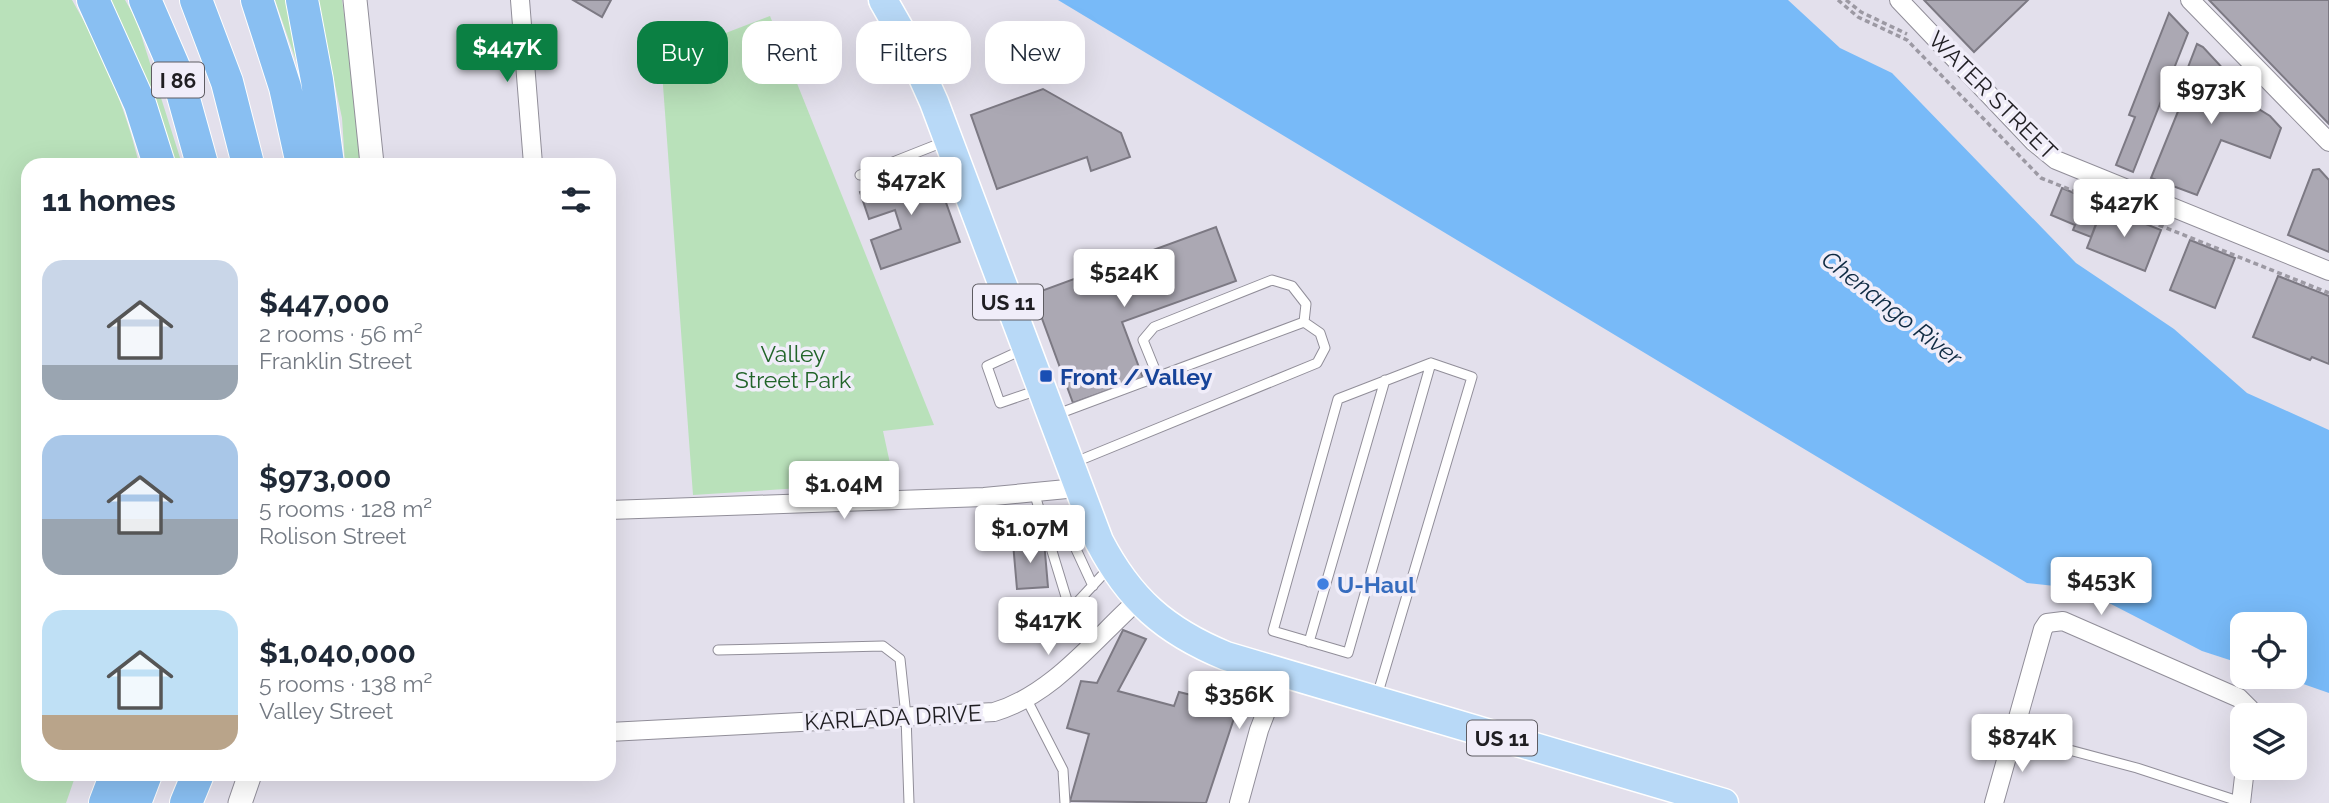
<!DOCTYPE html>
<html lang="en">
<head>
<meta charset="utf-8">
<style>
  :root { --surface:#fff; --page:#f6f6f7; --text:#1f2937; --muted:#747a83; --accent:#0b8043 }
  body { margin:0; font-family:Raleway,sans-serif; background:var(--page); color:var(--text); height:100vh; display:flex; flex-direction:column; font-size:26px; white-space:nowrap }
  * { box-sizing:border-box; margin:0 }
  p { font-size:23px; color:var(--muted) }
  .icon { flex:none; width:38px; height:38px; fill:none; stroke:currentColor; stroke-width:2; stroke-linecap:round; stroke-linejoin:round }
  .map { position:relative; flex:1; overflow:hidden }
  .drawer { position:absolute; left:21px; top:158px; width:595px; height:623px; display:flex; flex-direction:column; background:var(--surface); border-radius:21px; box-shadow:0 7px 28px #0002 }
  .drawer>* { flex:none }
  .hud { position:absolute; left:637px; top:21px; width:665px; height:63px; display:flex; gap:14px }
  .fabs { position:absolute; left:2230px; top:612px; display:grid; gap:14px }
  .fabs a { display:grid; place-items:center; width:77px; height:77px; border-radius:14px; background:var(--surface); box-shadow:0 7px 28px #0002; font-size:35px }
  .price { position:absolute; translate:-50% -60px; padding:0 16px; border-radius:7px; background:#fff; color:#222; font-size:23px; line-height:46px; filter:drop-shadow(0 2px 4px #0008) }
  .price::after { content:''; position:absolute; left:50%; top:42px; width:21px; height:16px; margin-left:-10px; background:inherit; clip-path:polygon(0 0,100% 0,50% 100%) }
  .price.active { background:var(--accent); color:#fff }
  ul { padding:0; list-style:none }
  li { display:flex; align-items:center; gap:21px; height:175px; padding:0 21px }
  li span { display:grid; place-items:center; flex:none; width:196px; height:140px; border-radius:21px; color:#555 }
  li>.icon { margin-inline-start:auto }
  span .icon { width:84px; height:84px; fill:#fffc; stroke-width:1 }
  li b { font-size:30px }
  h2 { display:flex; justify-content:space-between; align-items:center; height:84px; padding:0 21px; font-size:30px }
  .tag { padding:0 24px; border-radius:21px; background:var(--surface); box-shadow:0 7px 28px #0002; font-size:24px; line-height:63px }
  .tag.active { background:var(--accent); color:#fff }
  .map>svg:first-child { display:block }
</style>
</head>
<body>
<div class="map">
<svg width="2329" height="803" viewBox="0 0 2329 803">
  <rect width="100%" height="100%" fill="#e3e0ec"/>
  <path fill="#b9e1ba" d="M 0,0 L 72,0 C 101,50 126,108 139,164 L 28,164 L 28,774 L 76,774 L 66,803 L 0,803 Z
    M 108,0 L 125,0 L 136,19 L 182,164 L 171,164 L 122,25 Z
    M 275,0 L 290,0 L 300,72 Z
    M 317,0 L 342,0 L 359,116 L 362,164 L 345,164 L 342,118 Z
    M 770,16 L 934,425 L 883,431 L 894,482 L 693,495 L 661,58 Z"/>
  <path fill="#78baf8" d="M 1058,0 L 1788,0 L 1840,48 L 1892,73 L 2076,263 L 2174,329 L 2247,393 L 2329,430 L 2329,693 L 2283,677 L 2294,677 L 2294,625 L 2242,625 L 2242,664 L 2202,651 L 2082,589 L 2027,583 Z"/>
  <path fill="#aba8b3" stroke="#7c7983" stroke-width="2" d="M 573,0 L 611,0 L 602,17 Z
    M 1924,0 L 2028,0 L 1974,52 Z
    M 2209,0 L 2329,0 L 2329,124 Z
    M 2169,13 L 2188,33 L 2133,172 L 2116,165 L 2135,117 L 2129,115 Z
    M 2197,44 L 2203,47 L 2241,88 L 2236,95 L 2270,116 L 2281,128 L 2270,158 L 2221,140 L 2197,195 L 2151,178 L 2192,77 L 2185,75 Z
    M 1043,89 L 1121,133 L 1130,157 L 1091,171 L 1087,157 L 997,189 L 971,115 Z
    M 933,166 L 960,242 L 881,269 L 871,240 L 901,229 L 895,210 L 869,219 L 860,192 Z
    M 2319,169 L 2329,180 L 2329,252 L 2288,235 L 2313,170 Z
    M 2062,188 L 2103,205 L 2091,237 L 2073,230 L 2075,225 L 2051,215 Z
    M 2103,207 L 2161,230 L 2145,271 L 2087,248 Z
    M 1216,227 L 1236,281 L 1122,322 L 1143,378 L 1073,403 L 1033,294 Z
    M 2190,240 L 2235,258 L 2215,308 L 2170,290 Z
    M 2278,276 L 2329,296 L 2329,364 L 2312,357 L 2310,360 L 2253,337 Z
    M 1044,541 L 1048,587 L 1017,589 L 1013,543 Z
    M 1123,630 L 1146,639 L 1118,691 L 1174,706 L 1179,692 L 1199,697 L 1205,690 L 1210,692 L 1214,680 L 1244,688 L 1206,803 L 1070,801 L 1089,734 L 1067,728 L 1081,681 L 1097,683 Z"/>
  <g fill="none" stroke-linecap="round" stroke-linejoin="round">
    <g stroke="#918e99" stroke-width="11">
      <path id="service" d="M 860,175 L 946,141
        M 1024,349 L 987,366 L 1000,403 L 1038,390
        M 1158,377 L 1143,340 L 1154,327 L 1272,280 L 1292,286 L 1306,304 L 1304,322
        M 1055,415 L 1304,322 L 1320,333 L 1325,348 L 1317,363 L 1073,463
        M 1034,492 L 1070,610 L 1089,645
        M 1083,513 L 1063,521 L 1093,586
        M 1070,610 L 1109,568
        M 1309,642 L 1385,380
        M 718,650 L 883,646 L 900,659 L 906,716 L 909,803
        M 1377,696 L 1472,377 L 1431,363 L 1338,399 L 1273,631 L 1348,653 L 1431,363
        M 1027,700 L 1063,770 L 1065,803
        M 2013,735 L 2137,768 L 2241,802"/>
    </g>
    <g stroke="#918e99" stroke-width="20">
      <path id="minor" d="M 520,0 L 533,164
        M 1899,0 L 2034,142 L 2056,160 L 2329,271
        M 2190,0 L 2329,142
        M 609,510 L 984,497 L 1077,488
        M 609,732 L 994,712 C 1052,695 1094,640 1137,601
        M 1239,803 L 1259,730 L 1281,673
        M 1994,803 L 2043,629 L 2047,623 L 2063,621 L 2239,698 L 2250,709 L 2251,716
        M 2241,803 L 2245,768"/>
    </g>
    <g stroke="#918e99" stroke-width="25">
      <path id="tertiary" d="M 355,0 L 372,164
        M 240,803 L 250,774"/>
    </g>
    <g stroke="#fff" stroke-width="31">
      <path id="primary" d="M 883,0 L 908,44 L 934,102 L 1099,541 C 1129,599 1165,631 1226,656 L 1724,803"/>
    </g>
    <g stroke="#fff" stroke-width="34">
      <path id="motorway" d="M 93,0 L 140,104 L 159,164
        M 145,0 L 177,74 L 202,164
        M 196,0 L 227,82 L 248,164
        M 257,0 L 285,87 L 302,164
        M 302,0 L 317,80 L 328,164
        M 105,803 L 116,774
        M 135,803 L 146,774
        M 186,803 L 198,774"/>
    </g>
    <path stroke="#9c99a3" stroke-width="3.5" stroke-dasharray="5 3.5" stroke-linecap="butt" d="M 1838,0 L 1858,17 L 1907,40 L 2041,178 L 2329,293
      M 1846,0 L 1861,12 L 1907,34"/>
    <use href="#service" stroke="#fff" stroke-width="9"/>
    <use href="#minor" stroke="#fff" stroke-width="18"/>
    <use href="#tertiary" stroke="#fff" stroke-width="23"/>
    <use href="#primary" stroke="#b8d9f7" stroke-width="28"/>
    <use href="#motorway" stroke="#89bff2" stroke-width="32"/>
  </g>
  <rect fill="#1a4fb4" stroke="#f0edf9" stroke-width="2.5" x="1039" y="369" width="14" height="14" rx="3.5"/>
  <circle fill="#3f7fe0" stroke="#f0edf9" stroke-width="2.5" cx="1323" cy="584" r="7"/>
  <g text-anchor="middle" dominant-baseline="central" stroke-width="7" stroke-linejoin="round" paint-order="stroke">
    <g fill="#f0edf9" stroke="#5e5c62" stroke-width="2">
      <rect x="152" y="62.5" width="52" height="35" rx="5"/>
      <rect x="973" y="284.5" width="70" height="35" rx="5"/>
      <rect x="1467" y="720.5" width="70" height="35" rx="5"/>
    </g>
    <g font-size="21" font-weight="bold" fill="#1f1e22">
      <text x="178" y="80">I 86</text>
      <text x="1008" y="302">US 11</text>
      <text x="1502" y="738">US 11</text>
    </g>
    <g font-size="23" fill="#1f1e22" stroke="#f0edf9">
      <text transform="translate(1993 95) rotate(45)">WATER STREET</text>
      <text transform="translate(893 717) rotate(-3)">KARLADA DRIVE</text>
    </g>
    <g font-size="23" fill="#216429" stroke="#f0edf9">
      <text x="793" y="353">Valley<tspan x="793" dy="26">Street Park</tspan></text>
    </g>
    <g font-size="23" font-weight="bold" fill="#164399" stroke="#f0edf9" text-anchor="start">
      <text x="1060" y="376">Front / Valley</text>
    </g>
    <g font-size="23" font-weight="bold" fill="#366cbe" stroke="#f0edf9" text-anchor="start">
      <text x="1337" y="584">U-Haul</text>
    </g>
    <g font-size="24" font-style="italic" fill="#0f2b43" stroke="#f0edf9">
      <text transform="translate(1892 308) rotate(38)">Chenango River</text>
    </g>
  </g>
</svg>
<div class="fabs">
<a><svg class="icon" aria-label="locate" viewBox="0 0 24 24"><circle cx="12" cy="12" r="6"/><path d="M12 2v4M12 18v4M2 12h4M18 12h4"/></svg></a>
<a><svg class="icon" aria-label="layers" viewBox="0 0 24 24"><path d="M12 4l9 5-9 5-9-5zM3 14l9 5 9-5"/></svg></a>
</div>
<b class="price active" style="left:507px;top:84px">$447K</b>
<b class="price" style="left:2211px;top:126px">$973K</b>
<b class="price" style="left:911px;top:217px">$472K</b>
<b class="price" style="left:2124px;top:239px">$427K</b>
<b class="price" style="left:1124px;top:309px">$524K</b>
<b class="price" style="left:844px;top:521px">$1.04M</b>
<b class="price" style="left:1030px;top:565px">$1.07M</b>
<b class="price" style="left:2101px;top:617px">$453K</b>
<b class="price" style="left:1048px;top:657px">$417K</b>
<b class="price" style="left:1239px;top:731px">$356K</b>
<b class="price" style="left:2022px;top:774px">$874K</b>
<div class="hud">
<a class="tag active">Buy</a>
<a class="tag">Rent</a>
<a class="tag">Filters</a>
<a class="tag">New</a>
</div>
<section class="drawer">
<h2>11 homes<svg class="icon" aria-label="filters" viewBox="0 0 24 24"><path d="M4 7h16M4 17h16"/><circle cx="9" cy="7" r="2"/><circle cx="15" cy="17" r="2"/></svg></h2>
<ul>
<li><span style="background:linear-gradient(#c9d6e8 75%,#9aa5b1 0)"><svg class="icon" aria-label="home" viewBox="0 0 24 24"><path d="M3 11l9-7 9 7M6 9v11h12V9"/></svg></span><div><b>$447,000</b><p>2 rooms · 56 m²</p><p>Franklin Street</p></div></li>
<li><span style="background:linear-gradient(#a9c7e8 60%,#9aa5b1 0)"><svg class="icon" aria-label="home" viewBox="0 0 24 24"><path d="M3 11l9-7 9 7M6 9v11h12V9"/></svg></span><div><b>$973,000</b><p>5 rooms · 128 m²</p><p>Rolison Street</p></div></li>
<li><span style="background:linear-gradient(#bfe0f5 75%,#b9a48a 0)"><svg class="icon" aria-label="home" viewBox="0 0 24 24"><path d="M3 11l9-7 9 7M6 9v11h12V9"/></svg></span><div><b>$1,040,000</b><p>5 rooms · 138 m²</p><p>Valley Street</p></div></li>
</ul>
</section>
</div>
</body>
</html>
